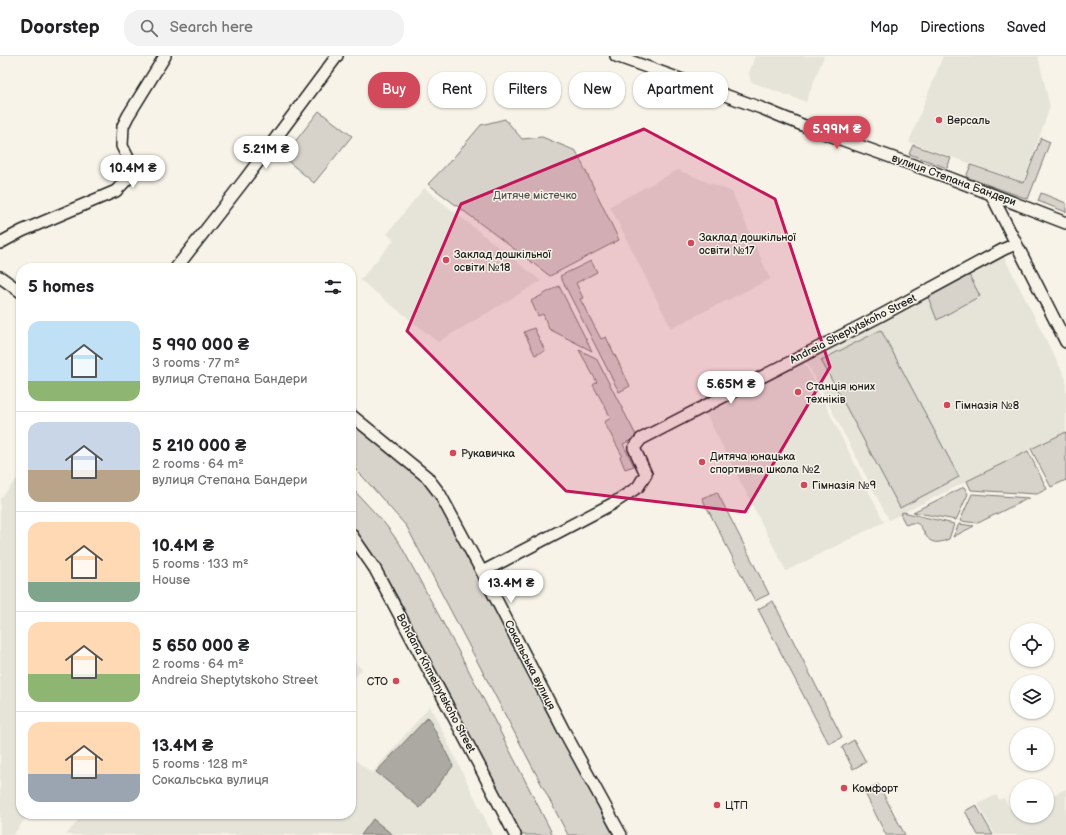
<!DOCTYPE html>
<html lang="en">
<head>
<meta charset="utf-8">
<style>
  :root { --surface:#fff; --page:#f2f2f2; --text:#202124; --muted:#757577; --line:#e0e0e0; --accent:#d1495b }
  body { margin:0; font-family:"Balsamiq Sans",sans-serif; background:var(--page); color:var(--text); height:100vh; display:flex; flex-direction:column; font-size:15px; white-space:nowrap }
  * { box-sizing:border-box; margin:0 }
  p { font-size:13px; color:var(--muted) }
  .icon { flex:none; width:22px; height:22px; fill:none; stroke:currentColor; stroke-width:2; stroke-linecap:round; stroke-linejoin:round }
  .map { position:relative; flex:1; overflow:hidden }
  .panel { position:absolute; left:16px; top:207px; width:340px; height:556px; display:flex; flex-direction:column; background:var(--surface); border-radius:16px; box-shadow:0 1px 3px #0004 }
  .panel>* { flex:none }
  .hud { position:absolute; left:368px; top:16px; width:380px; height:36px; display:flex; gap:8px }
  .controls { position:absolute; left:1010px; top:567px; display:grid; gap:8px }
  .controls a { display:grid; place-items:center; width:44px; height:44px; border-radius:50%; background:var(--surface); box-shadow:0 1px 3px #0004; font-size:20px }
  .price { position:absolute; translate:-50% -34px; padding:0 9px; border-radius:14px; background:#fff; color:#222; font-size:13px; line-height:26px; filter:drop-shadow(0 1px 2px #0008) }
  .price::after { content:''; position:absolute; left:50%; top:24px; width:12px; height:9px; margin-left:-6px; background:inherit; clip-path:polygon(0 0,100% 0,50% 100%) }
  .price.selected { background:var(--accent); color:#fff }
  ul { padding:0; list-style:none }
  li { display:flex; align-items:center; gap:12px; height:100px; padding:0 12px }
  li+li { border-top:1px solid var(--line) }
  li span { display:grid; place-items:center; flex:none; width:112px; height:80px; border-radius:12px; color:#555 }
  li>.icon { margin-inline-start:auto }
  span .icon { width:48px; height:48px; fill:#fffc; stroke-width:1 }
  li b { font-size:17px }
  h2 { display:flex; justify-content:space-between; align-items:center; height:48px; padding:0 12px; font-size:17px }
  .chip { padding:0 14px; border-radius:16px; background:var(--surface); box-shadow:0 1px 3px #0004; font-size:14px; line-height:36px }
  .chip.selected { background:var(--accent); color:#fff }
  header { display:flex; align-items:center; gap:24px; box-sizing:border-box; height:56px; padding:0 20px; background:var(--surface); border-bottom:1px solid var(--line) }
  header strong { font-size:19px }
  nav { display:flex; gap:22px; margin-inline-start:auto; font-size:14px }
  .search { width:280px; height:36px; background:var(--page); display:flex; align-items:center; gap:10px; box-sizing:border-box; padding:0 14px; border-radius:16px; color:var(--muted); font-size:15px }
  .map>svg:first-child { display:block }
</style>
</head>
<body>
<header>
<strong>Doorstep</strong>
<div class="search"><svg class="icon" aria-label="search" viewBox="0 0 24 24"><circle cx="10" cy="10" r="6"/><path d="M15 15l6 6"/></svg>Search here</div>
<nav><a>Map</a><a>Directions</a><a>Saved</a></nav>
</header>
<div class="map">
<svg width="1066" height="779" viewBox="0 0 1066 779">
  <rect width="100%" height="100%" fill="#f7f3e8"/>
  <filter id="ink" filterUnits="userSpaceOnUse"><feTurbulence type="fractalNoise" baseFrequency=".025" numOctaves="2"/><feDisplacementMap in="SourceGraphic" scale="8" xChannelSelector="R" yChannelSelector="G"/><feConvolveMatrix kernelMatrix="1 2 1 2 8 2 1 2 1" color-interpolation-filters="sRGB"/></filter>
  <g filter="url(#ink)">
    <path fill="#e6e3d9" d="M 755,0 L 824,0 L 806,46 L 751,26 L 749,17 Z
      M 943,0 L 1038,0 L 1050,51 L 1023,126 L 909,86 Z
      M 678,114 L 732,136 L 770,223 L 671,272 L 610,150 Z
      M 424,132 L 541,225 L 438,286 L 360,224 L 394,184 L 387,178 Z
      M 1003,199 L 1066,323 L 1066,376 L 889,464 L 805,303 Z
      M 803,304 L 884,466 L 786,515 L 705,356 Z
      M 21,418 L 21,758 L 29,758 L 13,779 L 0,779 L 0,443 Z
      M 351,603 L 362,613 L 351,626 Z
      M 430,650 L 493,779 L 66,779 L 83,758 L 351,758 L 351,701 L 372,717 Z
      M 1066,733 L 1066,779 L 995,779 L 978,748 L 996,739 L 1000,744 L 1004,742 L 1009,752 L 1017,748 L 1017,760 L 1047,760 L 1047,734 L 1051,740 Z"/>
    <path fill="#d7d3cb" stroke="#7a7874" d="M 319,55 L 352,80 L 314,127 L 283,101 Z
      M 505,63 L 522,83 L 542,81 L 576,95 L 619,184 L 550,220 L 428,128 L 454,101 L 481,69 Z
      M 1041,82 L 1050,86 L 1028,143 L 966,121 L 971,109 L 1024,127 Z
      M 913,89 L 951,102 L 947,112 L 909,98 Z
      M 1041,137 L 1066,147 L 1066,156 L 1038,145 Z
      M 591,205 L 597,216 L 576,227 L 583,242 L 580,243 L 601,283 L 606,281 L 630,330 L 619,336 L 560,220 Z
      M 968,217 L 980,240 L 937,264 L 928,241 Z
      M 559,230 L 592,295 L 549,273 L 543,258 L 538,260 L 531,245 Z
      M 534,272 L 545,295 L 535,299 L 524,276 Z
      M 881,274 L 959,421 L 900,452 L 821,304 Z
      M 579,294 L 596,302 L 637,381 L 623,388 L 634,410 L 625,413 L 620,401 L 622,399 L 604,366 L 611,362 L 593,329 L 597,326 Z
      M 351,367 L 419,420 L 438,444 L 613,779 L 568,779 L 407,471 L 364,422 L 351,409 Z
      M 1066,376 L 1066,424 L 1051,431 L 1031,393 Z
      M 1028,395 L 1047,433 L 1037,438 L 971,434 L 967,425 Z
      M 351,431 L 385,468 L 400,488 L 467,611 L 553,779 L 522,779 L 401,547 L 375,502 L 351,469 Z
      M 964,431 L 968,438 L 956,464 L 913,456 Z
      M 717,436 L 769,538 L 755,545 L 702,442 Z
      M 972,438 L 1029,442 L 978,467 L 960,465 Z
      M 903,456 L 954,468 L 949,483 C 917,498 930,457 906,469 L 900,458 Z
      M 959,468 L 974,470 L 953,481 Z
      M 773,545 L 842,681 L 829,688 L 758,553 Z
      M 854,684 L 866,706 L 853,713 L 842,691 Z
      M 878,728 L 905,779 L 886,779 L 864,735 Z
      M 976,749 L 993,779 L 978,779 L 965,755 Z"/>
    <path fill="#aca9a2" stroke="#72716c" d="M 428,661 L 453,710 L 420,752 L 376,716 Z
      M 373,763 L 393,779 L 361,779 Z"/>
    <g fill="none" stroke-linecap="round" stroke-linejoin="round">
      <g stroke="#1c1c1c" stroke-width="14">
        <path id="minor" d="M 616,0 L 761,52 L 812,73 L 947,121 L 1066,167
          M 992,140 L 1066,286
          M 0,187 L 22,175 L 116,135 L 131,119 L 131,108 L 122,90 L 123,70 L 128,60 L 165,0
          M 176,212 L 243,126 L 337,0
          M 0,221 L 21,236
          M 351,359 L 427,421 L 440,438 L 482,516 L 564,675 L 621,779
          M 351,478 L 375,513 L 480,711 L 515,779
          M 482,516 L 612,448 L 638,431 L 646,418 L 634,392 L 641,383 L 878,261 L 1004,193 L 1016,188"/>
      </g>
      <use href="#minor" stroke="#f7f3e8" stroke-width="11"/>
    </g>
  </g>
  <path fill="#c2185b" fill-opacity="0.2" stroke="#c2185b" stroke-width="3" stroke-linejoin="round" d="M 644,73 L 775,143 L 830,311 L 745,456 L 566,435 L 407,275 L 461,148 Z"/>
  <g fill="#d1495b" stroke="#f7f3e8" stroke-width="1.5">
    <circle cx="939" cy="64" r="4"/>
    <circle cx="691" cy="187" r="4"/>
    <circle cx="446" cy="204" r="4"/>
    <circle cx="798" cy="336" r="4"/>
    <circle cx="947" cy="349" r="4"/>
    <circle cx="453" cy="397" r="4"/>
    <circle cx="702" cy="406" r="4"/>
    <circle cx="804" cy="429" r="4"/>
    <circle cx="396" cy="625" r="4"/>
    <circle cx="844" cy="732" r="4"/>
    <circle cx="717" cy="749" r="4"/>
  </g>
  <g text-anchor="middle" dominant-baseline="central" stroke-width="3" stroke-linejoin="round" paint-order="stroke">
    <g font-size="11" fill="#1c1c1c" stroke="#f7f3e8" text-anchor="start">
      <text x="947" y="64">Версаль</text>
      <text x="699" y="181">Заклад дошкільної<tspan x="699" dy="13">освіти №17</tspan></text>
      <text x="454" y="198">Заклад дошкільної<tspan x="454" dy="13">освіти №18</tspan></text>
      <text x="806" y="330">Станція юних<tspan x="806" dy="13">техніків</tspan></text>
      <text x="955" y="349">Гімназія №8</text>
      <text x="461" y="397">Рукавичка</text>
      <text x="710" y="400">Дитяча юнацька<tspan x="710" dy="13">спортивна школа №2</tspan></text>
      <text x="812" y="429">Гімназія №9</text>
      <text x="388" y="625" text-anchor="end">СТО</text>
      <text x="852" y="732">Комфорт</text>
      <text x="725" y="749">ЦТП</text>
    </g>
    <g font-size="11" fill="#1c1c1c" stroke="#f7f3e8">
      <text transform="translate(954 124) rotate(20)">вулиця Степана Бандери</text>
      <text transform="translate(853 273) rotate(-27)">Andreia Sheptytskoho Street</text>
      <text transform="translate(530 609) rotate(63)">Сокальська вулиця</text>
      <text transform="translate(436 627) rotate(62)">Bohdana Khmelnytskoho Street</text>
    </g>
    <g font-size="11" fill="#545351" stroke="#f7f3e8">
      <text x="535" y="139">Дитяче містечко</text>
    </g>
  </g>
</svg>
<div class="controls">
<a><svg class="icon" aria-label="locate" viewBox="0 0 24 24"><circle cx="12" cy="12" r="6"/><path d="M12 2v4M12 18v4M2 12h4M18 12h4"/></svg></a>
<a><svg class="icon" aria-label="layers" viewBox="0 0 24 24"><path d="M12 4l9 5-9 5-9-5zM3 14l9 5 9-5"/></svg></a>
<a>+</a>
<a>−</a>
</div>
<b class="price selected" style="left:837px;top:94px">5.99M ₴</b>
<b class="price" style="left:266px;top:114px">5.21M ₴</b>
<b class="price" style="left:133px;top:133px">10.4M ₴</b>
<b class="price" style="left:731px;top:349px">5.65M ₴</b>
<b class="price" style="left:511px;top:548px">13.4M ₴</b>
<div class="hud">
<a class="chip selected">Buy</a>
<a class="chip">Rent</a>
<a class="chip">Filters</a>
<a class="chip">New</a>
<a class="chip">Apartment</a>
</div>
<section class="panel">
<h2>5 homes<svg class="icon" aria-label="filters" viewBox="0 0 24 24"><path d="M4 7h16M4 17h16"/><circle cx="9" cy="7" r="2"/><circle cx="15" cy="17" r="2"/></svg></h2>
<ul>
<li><span style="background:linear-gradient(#bfe0f5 75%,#8fb573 0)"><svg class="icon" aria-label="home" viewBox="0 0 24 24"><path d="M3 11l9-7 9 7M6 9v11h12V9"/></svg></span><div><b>5 990 000 ₴</b><p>3 rooms · 77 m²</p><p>вулиця Степана Бандери</p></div></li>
<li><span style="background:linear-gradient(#c9d6e8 60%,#b9a48a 0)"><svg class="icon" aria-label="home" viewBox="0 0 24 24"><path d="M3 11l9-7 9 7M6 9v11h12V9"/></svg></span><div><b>5 210 000 ₴</b><p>2 rooms · 64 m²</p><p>вулиця Степана Бандери</p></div></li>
<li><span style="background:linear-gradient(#ffd9b3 75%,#7fa58c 0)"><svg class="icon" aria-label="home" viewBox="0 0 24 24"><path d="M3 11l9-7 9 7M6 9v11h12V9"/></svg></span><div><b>10.4M ₴</b><p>5 rooms · 133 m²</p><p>House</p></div></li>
<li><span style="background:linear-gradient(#ffd9b3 65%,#8fb573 0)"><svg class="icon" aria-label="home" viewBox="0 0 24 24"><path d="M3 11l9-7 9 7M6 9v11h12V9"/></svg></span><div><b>5 650 000 ₴</b><p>2 rooms · 64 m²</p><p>Andreia Sheptytskoho Street</p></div></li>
<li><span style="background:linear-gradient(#ffd9b3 65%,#9aa5b1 0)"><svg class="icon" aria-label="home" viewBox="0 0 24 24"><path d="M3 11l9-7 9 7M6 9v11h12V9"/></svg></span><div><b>13.4M ₴</b><p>5 rooms · 128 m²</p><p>Сокальська вулиця</p></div></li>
</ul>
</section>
</div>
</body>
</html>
